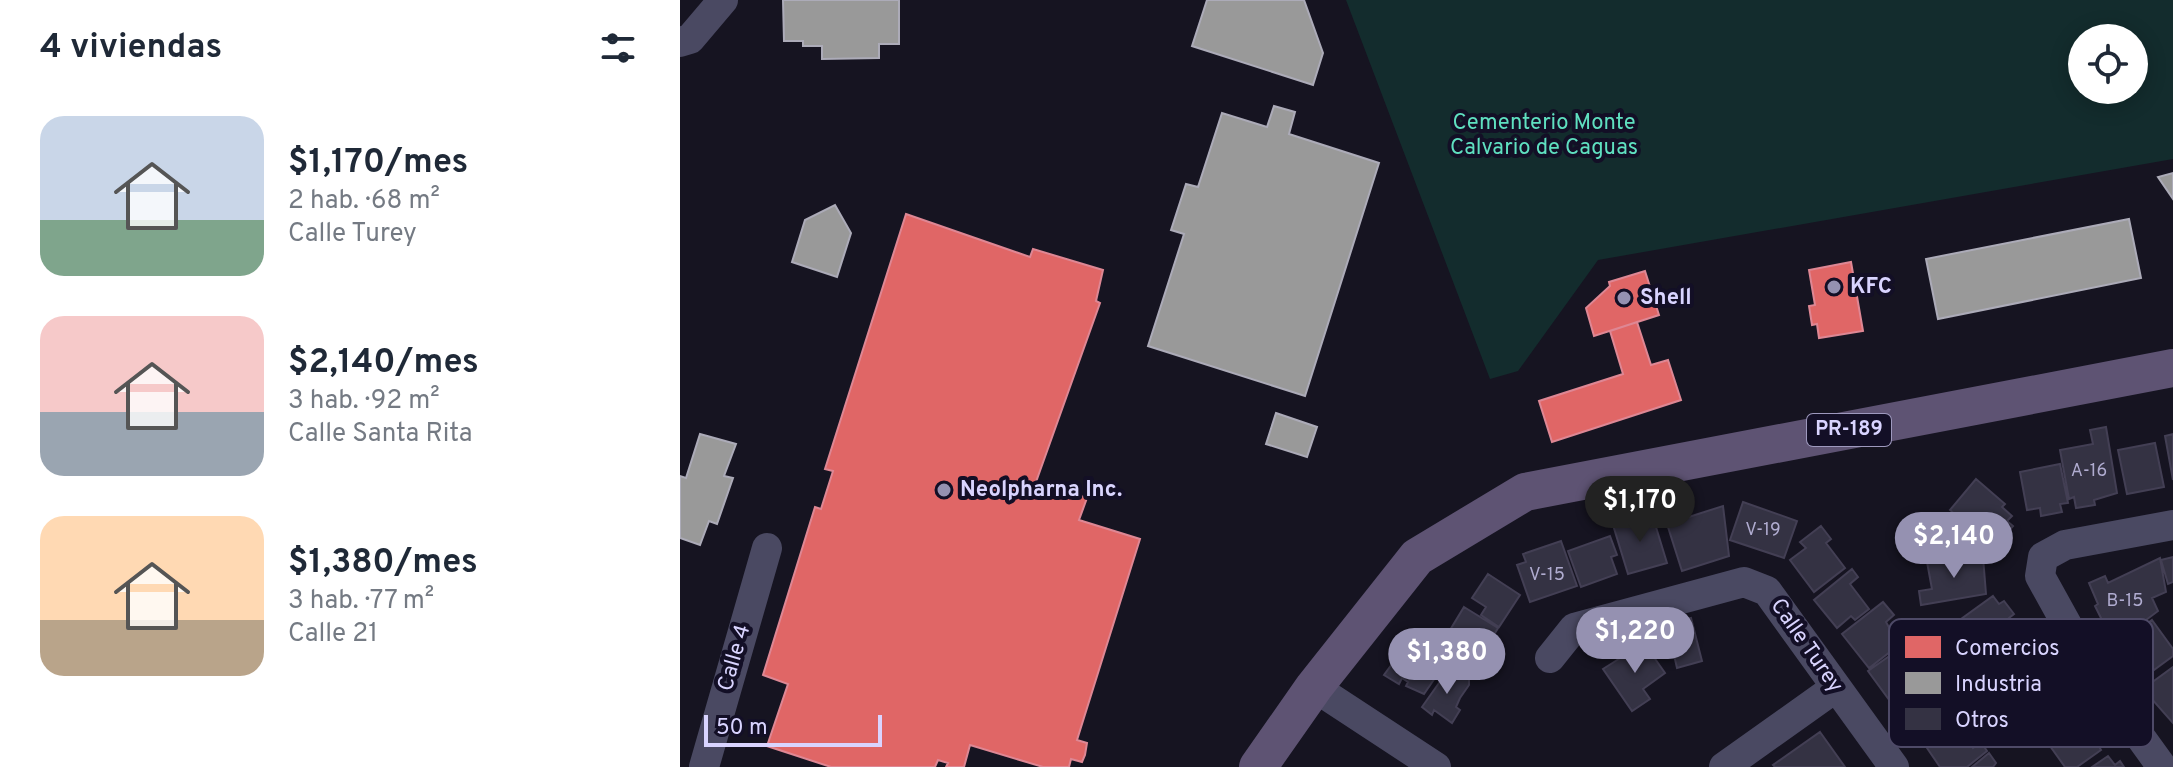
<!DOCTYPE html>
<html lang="es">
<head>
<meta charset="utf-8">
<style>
  :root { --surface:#fff; --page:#f6f6f7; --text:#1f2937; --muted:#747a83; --accent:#9591b1 }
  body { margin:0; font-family:Overpass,sans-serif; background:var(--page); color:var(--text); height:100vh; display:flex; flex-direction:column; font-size:30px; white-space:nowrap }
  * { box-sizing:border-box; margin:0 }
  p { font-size:26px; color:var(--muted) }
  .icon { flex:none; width:44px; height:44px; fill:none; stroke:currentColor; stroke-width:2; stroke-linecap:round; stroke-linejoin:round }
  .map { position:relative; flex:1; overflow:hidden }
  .details { display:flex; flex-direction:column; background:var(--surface); width:680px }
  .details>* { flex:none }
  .fabs { position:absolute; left:1388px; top:24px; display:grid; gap:16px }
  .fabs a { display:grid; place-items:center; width:80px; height:80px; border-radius:50%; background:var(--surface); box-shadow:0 4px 20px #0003; font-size:40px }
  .scale { position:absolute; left:24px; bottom:20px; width:178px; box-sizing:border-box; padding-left:8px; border:4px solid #d9d4ff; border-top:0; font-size:22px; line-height:28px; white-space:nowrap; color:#d9d4ff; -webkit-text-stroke:6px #130f26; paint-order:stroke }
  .price { position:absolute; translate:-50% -68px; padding:0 18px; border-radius:28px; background:var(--accent); color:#fff; font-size:26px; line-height:52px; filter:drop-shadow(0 2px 4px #0008) }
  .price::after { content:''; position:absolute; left:50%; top:48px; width:24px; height:18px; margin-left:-12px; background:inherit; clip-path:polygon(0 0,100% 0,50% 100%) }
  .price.active { background:#222; color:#fff }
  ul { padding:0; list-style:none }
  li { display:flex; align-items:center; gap:24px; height:200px; padding:0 40px }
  li span { display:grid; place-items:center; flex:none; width:224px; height:160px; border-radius:24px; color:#555 }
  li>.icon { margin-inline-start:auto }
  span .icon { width:96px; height:96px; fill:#fffc; stroke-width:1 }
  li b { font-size:34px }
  h2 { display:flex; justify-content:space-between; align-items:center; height:96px; padding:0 40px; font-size:34px }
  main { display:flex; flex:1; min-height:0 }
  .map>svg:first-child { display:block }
</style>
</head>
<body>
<main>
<section class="details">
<h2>4 viviendas<svg class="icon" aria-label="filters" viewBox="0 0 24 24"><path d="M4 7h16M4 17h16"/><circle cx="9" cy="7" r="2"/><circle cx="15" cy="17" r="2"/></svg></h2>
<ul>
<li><span style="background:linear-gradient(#c9d6e8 65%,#7fa58c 0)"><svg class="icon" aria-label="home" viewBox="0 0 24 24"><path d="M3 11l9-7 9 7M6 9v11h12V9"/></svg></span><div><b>$1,170/mes</b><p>2 hab. · 68 m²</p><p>Calle Turey</p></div></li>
<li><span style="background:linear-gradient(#f6c9c9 60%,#9aa5b1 0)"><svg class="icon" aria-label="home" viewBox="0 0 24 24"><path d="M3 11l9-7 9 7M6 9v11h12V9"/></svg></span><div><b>$2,140/mes</b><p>3 hab. · 92 m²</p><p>Calle Santa Rita</p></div></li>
<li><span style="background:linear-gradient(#ffd9b3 65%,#b9a48a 0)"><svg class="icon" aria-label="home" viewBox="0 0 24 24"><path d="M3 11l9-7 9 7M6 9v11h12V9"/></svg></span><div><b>$1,380/mes</b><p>3 hab. · 77 m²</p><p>Calle 21</p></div></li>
</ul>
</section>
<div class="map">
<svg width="1493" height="767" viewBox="0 0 1493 767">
  <rect width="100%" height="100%" fill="#161421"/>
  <path fill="#132c2d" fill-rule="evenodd" d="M 666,0 L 1493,0 L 1493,159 L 918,260 L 838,371 L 810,379 ZM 1402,38 L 1454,38 L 1454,90 L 1402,90 Z"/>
  <path fill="#e06666" stroke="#de8794" stroke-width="2" d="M 226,214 L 350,257 L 353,249 L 423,270 L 416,301 L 420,303 L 356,482 L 407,498 L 399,520 L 460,539 L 397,740 L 407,743 L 405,755 L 402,762 L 391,759 L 389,767 L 363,767 L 290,745 L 284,767 L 266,767 L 268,763 L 258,760 L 255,767 L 151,767 L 87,746 L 108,684 L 83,675 L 135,507 L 141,509 L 153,471 L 145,469 Z
    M 1171,262 L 1183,331 L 1139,338 L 1137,324 L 1132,325 L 1129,306 L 1135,305 L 1129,270 Z
    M 965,271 L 979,315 L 914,336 L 906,308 L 930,286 L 929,282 Z
    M 957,322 L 971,365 L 988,360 L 1001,400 L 872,442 L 859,401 L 943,374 L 930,331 Z"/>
  <path fill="#999" stroke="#acabb8" stroke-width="2" d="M 103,0 L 219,0 L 219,44 L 199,44 L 199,58 L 142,59 L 142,46 L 123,46 L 123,41 L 104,41 Z
    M 527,0 L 624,0 L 643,53 L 633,85 L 512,46 Z
    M 594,106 L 615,112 L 609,134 L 699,163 L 625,396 L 468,346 L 504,234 L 491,230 L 506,184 L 518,187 L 542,113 L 587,127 Z
    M 1493,173 L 1493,199 L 1478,177 Z
    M 155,205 L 171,233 L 157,277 L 112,262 L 125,220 Z
    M 1449,219 L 1461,278 L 1258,319 L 1246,259 Z
    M 596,413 L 637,427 L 627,457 L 586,444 Z
    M 20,434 L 56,444 L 44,476 L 53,478 L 37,524 L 29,521 L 20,545 L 0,538 L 0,476 L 6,478 Z"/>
  <path fill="#343243" stroke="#433f54" stroke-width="2" d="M 1426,427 L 1437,493 L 1414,500 L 1415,505 L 1396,508 L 1394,497 L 1389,499 L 1380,450 L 1413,444 L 1410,430 Z
    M 1493,434 L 1493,480 L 1485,436 Z
    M 1475,443 L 1484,487 L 1447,494 L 1438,450 Z
    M 1380,464 L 1388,503 L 1380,504 L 1382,512 L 1361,516 L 1360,508 L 1347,510 L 1340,472 Z
    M 1296,479 L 1325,504 L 1322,507 L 1332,516 L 1327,521 L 1333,526 L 1319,542 L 1313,537 L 1308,543 L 1270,510 Z
    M 1063,502 L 1117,521 L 1104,558 L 1050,540 Z
    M 1043,506 L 1049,556 L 1002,571 L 987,524 Z
    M 972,514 L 987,563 L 948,574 L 933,525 Z
    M 1141,526 L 1151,539 L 1146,543 L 1165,568 L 1134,592 L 1110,560 L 1126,548 L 1120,542 Z
    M 930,536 L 937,555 L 931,557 L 937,574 L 901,587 L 888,551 Z
    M 881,541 L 897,586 L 850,602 L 837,565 L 846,562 L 843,554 Z
    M 1286,555 L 1286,560 L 1303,557 L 1306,594 L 1241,605 L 1239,591 L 1252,589 L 1247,562 Z
    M 1493,557 L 1493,582 L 1488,584 L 1481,560 Z
    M 1480,558 L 1486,592 L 1472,598 L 1478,611 L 1434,644 L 1415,606 L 1418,604 L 1409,583 L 1425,576 L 1428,583 Z
    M 1172,569 L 1178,577 L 1170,584 L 1189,609 L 1175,620 L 1171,616 L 1157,628 L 1134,600 Z
    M 808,574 L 840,595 L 819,627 L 801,615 L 806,607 L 792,598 Z
    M 1313,596 L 1319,604 L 1324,601 L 1334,614 L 1329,618 L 1336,628 L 1283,668 L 1266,646 L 1278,637 L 1270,627 Z
    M 1203,602 L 1214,615 L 1206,622 L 1219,645 L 1189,668 L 1162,634 Z
    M 784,607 L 818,628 L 798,661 L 764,640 Z
    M 1011,618 L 1022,661 L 997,668 L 994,655 L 988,656 L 980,642 L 980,629 L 997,628 L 996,622 Z
    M 1472,620 L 1493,649 L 1493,656 L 1463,678 L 1453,664 L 1450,666 L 1439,644 Z
    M 731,638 L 766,662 L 744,694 L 726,686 L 728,682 L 722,678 L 719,684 L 704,675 Z
    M 964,643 L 985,673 L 963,689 L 970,699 L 952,711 L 923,669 Z
    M 1228,643 L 1238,664 L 1233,668 L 1241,679 L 1210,701 L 1188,671 Z
    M 1493,667 L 1493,723 L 1470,697 L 1473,695 L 1467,686 Z
    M 778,672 L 789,679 L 789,685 L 780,698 L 776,707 L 780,710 L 772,723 L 754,710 L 752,715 L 742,707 L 766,673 L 774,678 Z
    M 1397,716 L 1403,726 L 1406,724 L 1421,750 L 1397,767 L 1385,767 L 1365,739 Z
    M 1269,726 L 1271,730 L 1276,726 L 1293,748 L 1301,742 L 1307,751 L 1287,767 L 1260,767 L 1247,748 L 1263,736 L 1261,732 Z
    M 1140,732 L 1165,767 L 1095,767 L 1093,765 Z
    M 1309,753 L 1316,763 L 1313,767 L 1292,767 Z
    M 1428,756 L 1435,765 L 1440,761 L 1444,767 L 1412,767 Z"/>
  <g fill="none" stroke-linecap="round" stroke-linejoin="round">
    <path stroke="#4a4962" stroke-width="30" d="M 0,42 L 10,39 L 43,0
      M 870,658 L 894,628 L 1064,582 L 1087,591 L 1214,767
      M 634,687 L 756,767
      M 24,767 L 87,548
      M 1044,767 L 1155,688
      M 1482,767 L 1412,670 L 1360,576 L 1363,557 L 1385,545 L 1493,525"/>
    <path stroke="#5e5373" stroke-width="38" d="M 578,767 L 634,687 L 737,557 L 845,492 L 1493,368"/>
  </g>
  <g fill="#9591b1" stroke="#130f26" stroke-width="3">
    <circle cx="1154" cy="287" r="8"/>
    <circle cx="944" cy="298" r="8"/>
    <circle cx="264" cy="490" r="8"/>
  </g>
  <g text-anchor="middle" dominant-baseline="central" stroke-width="8" stroke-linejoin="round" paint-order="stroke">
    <g font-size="18" fill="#b0acd0">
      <text x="1409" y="471">A-16</text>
      <text x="1083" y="530">V-19</text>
      <text x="867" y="575">V-15</text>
      <text x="1445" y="601">B-15</text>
    </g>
    <rect fill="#130f26" stroke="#9e99be" stroke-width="2" x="1127" y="414" width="84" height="32" rx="6"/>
    <g font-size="20" font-weight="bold" fill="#d9d4ff">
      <text x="1169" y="430">PR-189</text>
    </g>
    <g font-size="22" fill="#5fe0c0" stroke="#130f26">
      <text x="864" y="123">Cementerio Monte<tspan x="864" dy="25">Calvario de Caguas</tspan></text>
    </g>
    <g font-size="22" font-weight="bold" fill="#d9d4ff" stroke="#130f26" text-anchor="start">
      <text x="1170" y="287">KFC</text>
      <text x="960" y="298">Shell</text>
      <text x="280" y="490">Neolpharna Inc.</text>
    </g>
    <g font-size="22" fill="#d9d4ff" stroke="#130f26">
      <text transform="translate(1126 646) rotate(55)">Calle Turey</text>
      <text transform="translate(55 658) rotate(-74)">Calle 4</text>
    </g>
  </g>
  <rect x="1209" y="619" width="264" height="128" rx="12" fill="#130f26" stroke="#4e4a67" stroke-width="2"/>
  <rect x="1225" y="636" width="36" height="22" fill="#e06666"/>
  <rect x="1225" y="672" width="36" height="22" fill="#999"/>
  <rect x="1225" y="708" width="36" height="22" fill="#343243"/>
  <g font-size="22" fill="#d9d4ff">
    <text x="1275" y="655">Comercios</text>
    <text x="1275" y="691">Industria</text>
    <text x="1275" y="727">Otros</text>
  </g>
</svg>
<div class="fabs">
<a><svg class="icon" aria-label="locate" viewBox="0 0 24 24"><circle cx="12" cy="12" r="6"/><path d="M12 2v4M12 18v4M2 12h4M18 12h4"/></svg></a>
</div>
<div class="scale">50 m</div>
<b class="price active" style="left:960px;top:544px">$1,170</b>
<b class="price" style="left:1274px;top:580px">$2,140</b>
<b class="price" style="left:955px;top:675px">$1,220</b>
<b class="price" style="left:767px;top:696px">$1,380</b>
</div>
</main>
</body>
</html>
